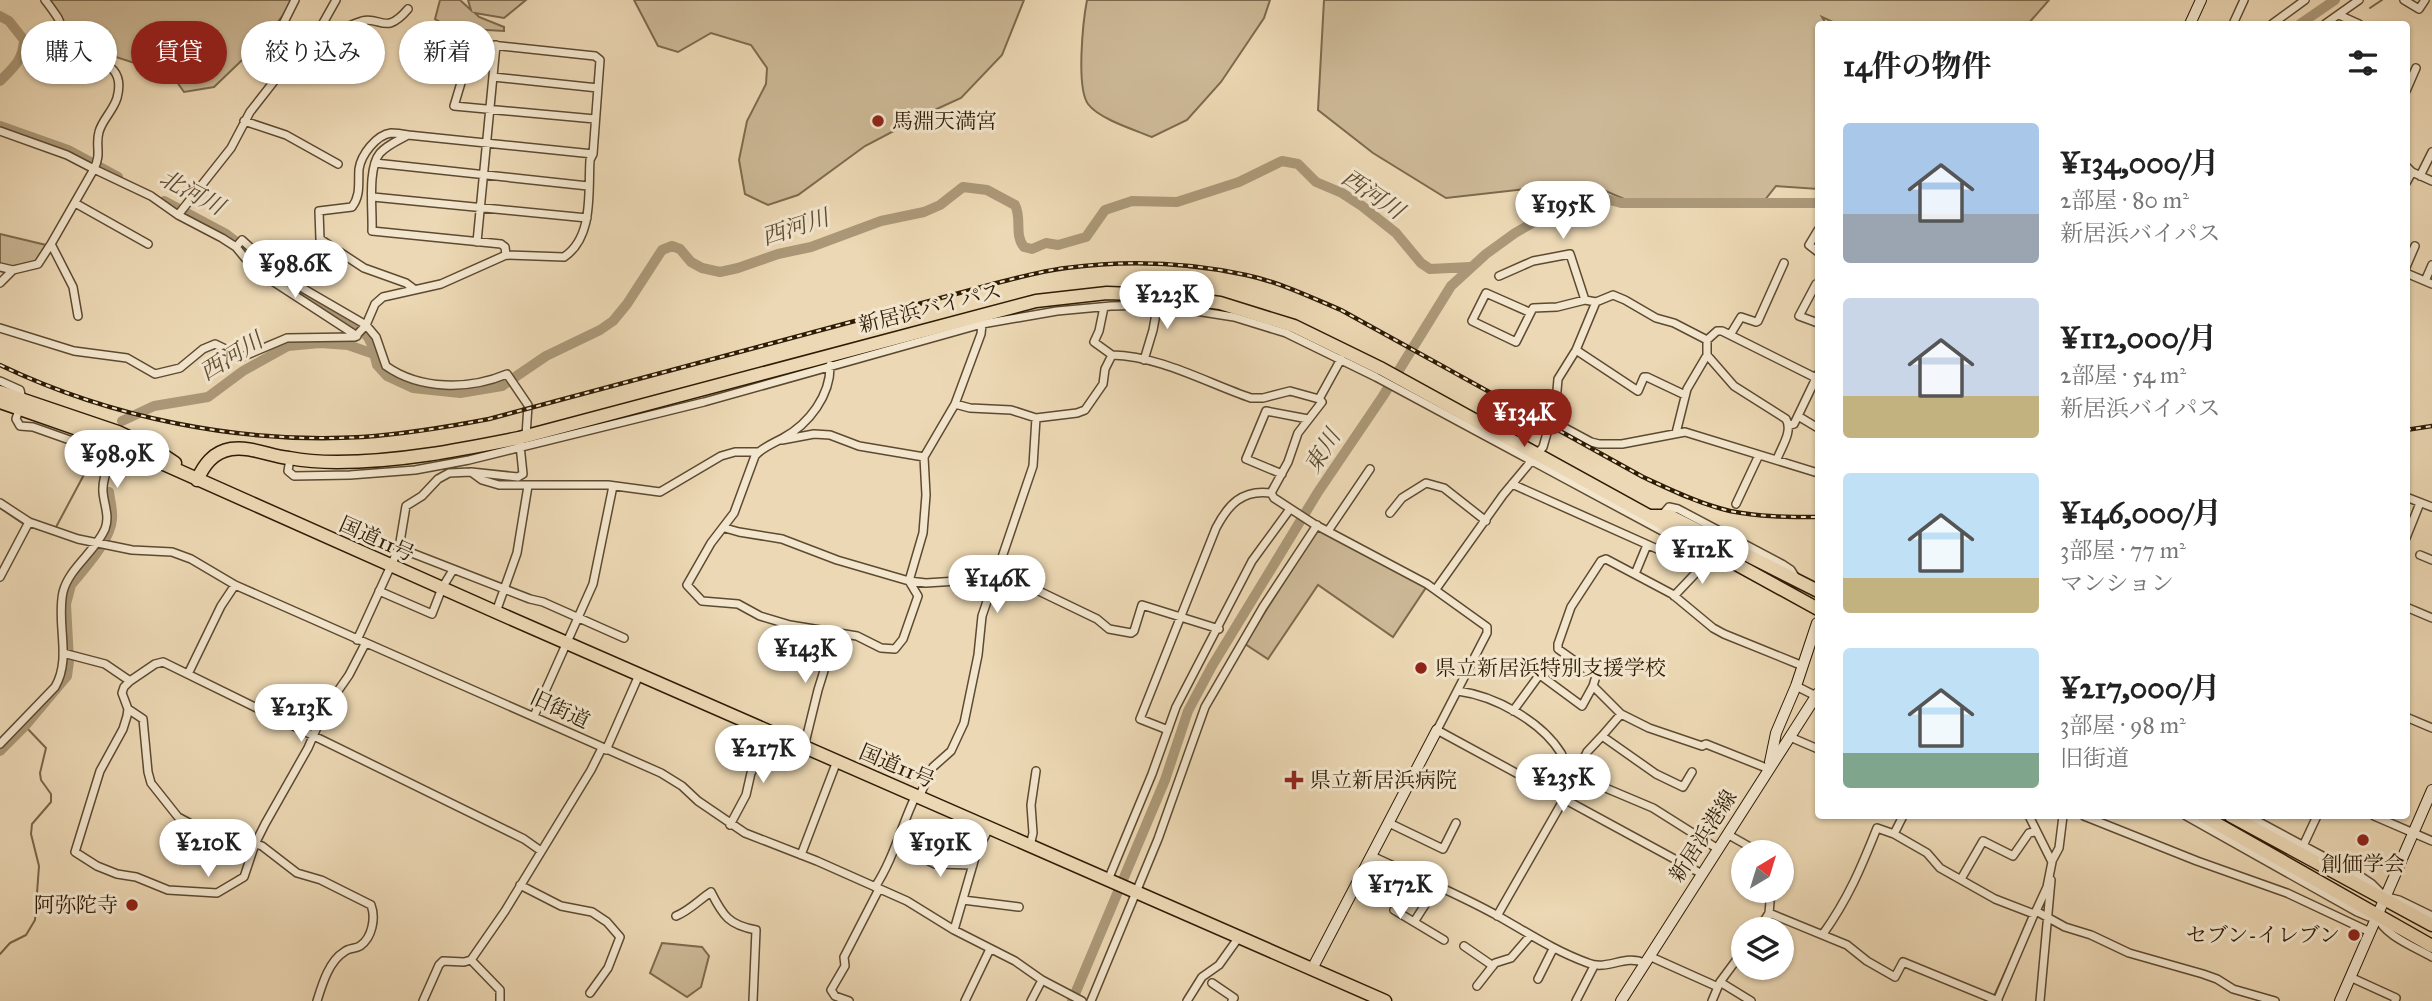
<!DOCTYPE html>
<html lang="ja">
<head>
<meta charset="utf-8">
<style>
  :root { --surface:#fff; --page:#f6f6f6; --text:#222; --muted:#767676; --accent:#8f2418 }
  body { margin:0; font-family:"IM FELL Great Primer","Noto Serif JP",serif; background:var(--page); color:var(--text); height:100vh; display:flex; flex-direction:column; font-size:26px; white-space:nowrap }
  * { box-sizing:border-box; margin:0 }
  p { font-size:23px; color:var(--muted) }
  .icon { flex:none; width:38px; height:38px; fill:none; stroke:currentColor; stroke-width:2; stroke-linecap:round; stroke-linejoin:round }
  .map { position:relative; flex:1; overflow:hidden }
  .drawer { position:absolute; left:1815px; top:21px; width:595px; height:798px; display:flex; flex-direction:column; background:var(--surface); border-radius:7px; box-shadow:0 2px 5px #0004 }
  .drawer>* { flex:none }
  .guide { position:absolute; left:21px; top:21px; width:665px; height:63px; display:flex; gap:14px }
  .needle { width:46px; rotate:38deg }
  .tools { position:absolute; left:1731px; top:840px; display:grid; gap:14px }
  .tools a { display:grid; place-items:center; width:63px; height:63px; border-radius:50%; background:var(--surface); box-shadow:0 2px 5px #0004; font-size:35px }
  .price { position:absolute; translate:-50% -60px; padding:0 16px; border-radius:24px; background:#fff; color:#222; font-size:23px; line-height:46px; filter:drop-shadow(0 2px 4px #0008) }
  .price::after { content:''; position:absolute; left:50%; top:42px; width:21px; height:16px; margin-left:-10px; background:inherit; clip-path:polygon(0 0,100% 0,50% 100%) }
  .price.selected { background:var(--accent); color:#fff }
  ul { padding:0; list-style:none }
  li { display:flex; align-items:center; gap:21px; height:175px; padding:0 28px }
  li span { display:grid; place-items:center; flex:none; width:196px; height:140px; border-radius:7px; color:#555 }
  li>.icon { margin-inline-start:auto }
  span .icon { width:84px; height:84px; fill:#fffc; stroke-width:1 }
  li b { font-size:30px }
  h2 { display:flex; justify-content:space-between; align-items:center; height:84px; padding:0 28px; font-size:30px }
  .pill { padding:0 24px; border-radius:32px; background:var(--surface); box-shadow:0 2px 5px #0004; font-size:24px; line-height:63px }
  .pill.selected { background:var(--accent); color:#fff }
  .map>svg:first-child { display:block }
</style>
</head>
<body>
<div class="map">
<svg width="2432" height="1001" viewBox="0 0 2432 1001">
  <rect width="100%" height="100%" fill="#ecd8b4"/>
  <filter id="stains"><feTurbulence type="fractalNoise" baseFrequency=".00286" numOctaves="4"/><feColorMatrix values="0 0 0 0 .2 0 0 0 0 .09 0 0 0 0 .02 0 0 0 .5 -.17"/></filter>
  <radialGradient id="worn" r=".72"><stop offset=".6" stop-color="#630" stop-opacity="0"/><stop offset="1" stop-color="#630" stop-opacity=".3"/></radialGradient>
  <path fill="#ccb896" stroke="#7c6a4d" stroke-width="2" d="M 49,0 L 295,0 L 266,37 L 214,87 L 184,92 L 172,75 L 60,39 Z
    M 440,0 L 460,0 L 471,10 L 468,0 L 526,0 L 504,18 L 475,13 L 479,17 L 504,27 L 504,31 L 450,28 L 435,19 Z
    M 634,0 L 1024,0 L 1002,55 L 961,98 L 928,113 L 865,146 L 798,195 L 768,205 L 745,194 L 739,160 L 747,121 L 766,84 L 767,68 L 751,45 L 711,33 L 678,52 L 658,46 Z
    M 1087,0 L 1270,0 L 1264,18 L 1221,82 L 1187,120 L 1152,137 C 1135,130 1099,119 1088,104 C 1076,87 1083,21 1087,0 Z
    M 1324,0 L 2049,0 L 2028,24 L 1837,24 L 1822,17 L 1826,24 L 1818,24 L 1818,189 L 1776,186 L 1764,201 L 1624,199 L 1601,189 L 1579,183 L 1446,198 L 1373,153 L 1318,110 Z
    M 0,234 L 46,245 L 35,262 L 8,267 L 0,264 Z
    M 1317,529 L 1427,586 L 1393,637 L 1318,585 L 1268,659 L 1245,644 Z
    M 662,943 L 702,947 L 709,956 L 701,987 L 687,997 L 650,973 Z"/>
  <g fill="none" stroke-linecap="round" stroke-linejoin="round">
    <path stroke="#79664a" stroke-width="2" d="M 2370,8 L 2382,0
      M 0,508 L 25,525
      M 31,527 L 42,530
      M 55,529 L 95,454
      M 0,954 L 10,943 L 26,935 L 35,920 L 39,866 L 31,834 L 32,824 L 51,802 L 51,794 L 41,780 L 40,773 L 46,748 L 25,726
      M 1995,994 L 2012,957"/>
    <path stroke="#ab9878" stroke-width="10" d="M 0,16 L 9,21 L 24,40 C 23,60 14,67 0,81
      M 2300,24 L 2335,0
      M 0,126 L 68,150 L 118,177
      M 164,201 L 226,234 L 244,248 L 270,274 L 345,321 L 357,326 L 368,337 L 372,345 L 377,365 L 387,376 L 413,388 L 460,393 L 502,386 L 546,356 L 600,330 L 613,321 L 627,304 L 662,250 L 672,246 L 680,249 L 691,262 L 702,268 L 720,272 L 738,268 L 778,254 L 811,247 L 881,221 L 924,212 L 940,205 L 963,187 L 987,190 L 1015,205 C 1022,218 1014,235 1024,247 L 1032,249 L 1046,243 L 1058,245 L 1086,237 L 1105,210 L 1132,201 L 1177,202 L 1239,182 L 1282,161 L 1298,164 L 1316,182 L 1342,193 L 1362,206 L 1396,233 L 1421,263 L 1430,269 L 1470,267
      M 122,421 L 154,406 L 208,397 L 243,371 L 288,346 L 320,343 L 348,345 L 374,354
      M 100,447 L 103,463
      M 0,751 L 25,726 L 67,676 L 69,661 L 66,604 L 71,585 C 84,569 111,540 112,519 C 113,510 110,501 109,492
      M 1072,1001 L 1165,780 L 1188,711 L 1212,666 L 1318,492 L 1383,396 L 1451,286 L 1486,254 L 1515,233 L 1555,210 L 1577,202 L 1599,197 L 1621,203 L 1818,203"/>
    <g stroke="#5d4a30" stroke-width="10">
      <path id="street" d="M 2404,0 L 2419,9 L 2425,0
        M 2339,15 L 2359,24
        M 2233,24 L 2244,0
        M 2272,24 L 2305,0
        M 2325,24 L 2359,0
        M 318,32 C 335,35 346,26 362,21 C 381,16 385,36 408,9
        M 276,38 L 295,0
        M 493,77 L 598,88
        M 2406,91 L 2416,68
        M 244,121 L 286,135 L 338,164
        M 0,131 L 67,155 L 94,169 C 102,153 95,146 99,132 C 102,120 113,111 117,98 C 128,57 87,64 69,43 C 63,36 62,26 58,18 C 54,12 50,6 45,0
        M 408,135 L 593,154
        M 375,163 L 588,186
        M 2406,166 L 2412,172 L 2432,181
        M 2420,176 L 2432,152
        M 2406,183 L 2412,172
        M 373,197 L 587,218
        M 75,203 L 148,244
        M 178,215 L 231,148 L 250,112 L 304,43 L 318,32 L 336,0
        M 1818,230 L 1809,245 L 1818,252
        M 477,242 L 496,45
        M 51,244 L 94,169 L 151,196 L 178,215 L 222,238 L 236,247 L 254,269 L 357,336
        M 236,247 L 242,240 L 265,261 L 304,289 L 366,325 L 376,337 L 386,366 C 420,390 469,390 507,374 L 528,405 L 526,436
        M 0,267 L 13,270
        M 2406,267 L 2415,246
        M 2406,273 L 2432,284
        M 1499,276 L 1533,261 L 1570,254 L 1585,300
        M 2425,281 L 2432,265
        M 0,283 L 13,270 L 38,264 L 51,244 L 73,287 L 78,316
        M 1816,284 L 1799,316 L 1818,323
        M 414,289 L 406,283 L 364,268 L 320,239 L 319,211 L 352,207 C 361,195 358,183 359,169 C 361,155 376,135 391,133 C 396,133 403,134 408,135 C 399,140 387,145 380,153 C 367,168 373,211 372,231 L 501,244 L 505,247 L 506,255
        M 1104,307 L 1099,331 L 1094,342 L 1112,355
        M 1529,312 L 1486,293 L 1472,321 L 1516,342 L 1533,308 L 1557,307 L 1585,300 L 1596,302
        M 0,328 L 74,351 L 127,358 L 155,374 L 180,368 L 203,349 L 215,344 L 242,357 L 287,338 L 355,337 L 366,325 L 375,304 L 383,297 L 441,284 L 506,255 L 564,257 C 594,237 588,192 590,160 L 593,154 L 600,60 L 595,56 L 473,43 L 454,106 L 595,119
        M 1730,335 L 1741,317 L 1756,322 L 1758,321 L 1784,263
        M 1576,350 L 1638,391 L 1644,377 L 1647,377 L 1685,395
        M 1707,355 L 1734,386 L 1786,419 C 1793,431 1782,446 1777,459
        M 1341,359 L 1319,399 L 1322,402 L 1298,433 L 1288,462 L 1271,493 L 1274,498 L 1314,524 L 1427,584 L 1487,627 L 1487,633 L 1437,730 L 1702,874
        M 1144,360 L 1153,330 L 1158,303
        M 830,365 C 831,395 809,424 783,438 C 774,443 761,448 755,456 L 734,513 L 711,543 L 687,585 L 702,601 L 738,604 L 760,616 L 790,625 L 857,636 L 881,648 L 895,649 L 903,639 L 918,596 L 909,581 L 923,533 L 926,495 L 924,457 L 955,404 L 981,334 L 982,324
        M 0,381 L 20,390 L 22,400 L 16,419 L 20,426 L 33,427 L 112,455 C 108,467 102,479 103,492 C 104,505 110,516 105,529 C 95,552 69,568 63,592 C 56,624 72,658 55,687 L 0,744
        M 955,404 L 970,408 L 1011,410 L 1036,418 L 1077,413 L 1085,410 L 1103,384 L 1105,369 L 1112,355 C 1160,356 1207,383 1251,398 L 1263,398 L 1290,391 L 1319,399
        M 1798,416 L 1818,428
        M 1550,420 L 1591,442 L 1599,444 L 1622,444 L 1685,432 L 1818,473
        M 1790,425 L 1794,424 L 1818,374
        M 1676,433 L 1687,389 L 1707,355 L 1707,340
        M 782,440 L 814,434 L 830,435 L 859,446 L 924,457
        M 520,445 L 523,474 L 518,477 L 471,472 L 482,480 L 499,485 L 608,485 L 660,492 L 721,456 L 735,452 L 758,452
        M 290,459 L 288,471 L 294,476 L 350,475 L 415,470 L 469,460 L 704,402 L 982,324 L 1057,311 L 1111,306 L 1158,305 L 1234,317 L 1286,333 L 1376,377 L 1716,560
        M 1282,474 L 1246,459 L 1266,411 L 1308,419
        M 1512,484 L 1664,552 L 1673,537
        M 2406,497 L 2432,507
        M 0,503 L 29,522 L 78,539 L 132,550 L 172,552 L 191,559 L 235,585 L 661,773 L 682,786 L 698,801 L 745,833 L 817,861 L 907,901 L 954,930 L 1015,961 L 1042,980 L 1082,1001
        M 1736,504 L 1759,455
        M 1390,513 L 1402,498 L 1426,483 L 1444,488 L 1486,521
        M 1663,514 L 1669,507 L 1678,509 L 1782,564 L 1791,570 L 1796,578
        M 725,528 L 739,532 L 782,539 L 837,560 L 909,581 L 926,583 L 989,579 L 1018,581 L 1097,619 L 1109,629 L 1131,633 L 1134,631 L 1142,605 L 1219,629
        M 1328,531 L 1370,469
        M 2406,538 L 2420,503
        M 399,548 L 530,599 L 543,602 L 624,638
        M 2420,555 L 2432,560
        M 1635,574 L 1647,545
        M 0,577 L 29,522
        M 1436,589 L 1503,495 L 1543,447 L 1556,402 L 1558,379 L 1576,350 L 1596,302 L 1613,295 L 1625,300 L 1656,318 L 1674,323 L 1707,340 L 1717,331 L 1722,331 L 1818,379
        M 379,591 L 432,614 L 442,588 L 453,570
        M 1674,596 L 1711,557
        M 2406,607 L 2432,618
        M 496,612 L 517,553 L 528,486
        M 357,640 L 399,548 L 406,506 L 422,496 L 438,479 L 449,473 L 471,472
        M 63,653 L 105,664 L 130,681 L 155,664 L 163,662 L 524,839 L 541,851
        M 188,674 L 221,606 L 235,585
        M 1540,675 L 1582,706 L 1593,686 L 1596,676 L 1558,649 L 1558,644 L 1571,607 L 1601,561 L 1606,559 L 1672,594 L 1713,628 L 1724,634 L 1803,666
        M 130,681 L 124,687 L 122,693 L 128,709 L 127,716 L 123,729 L 100,771 L 75,852 L 97,866 L 117,874 L 136,877 L 168,890 L 217,893 L 244,877 L 255,844 L 265,824 L 308,748 L 324,711 L 349,675 L 365,644
        M 1593,686 L 1621,714 L 1649,728 L 1702,746 L 1706,744 L 1769,769
        M 1796,686 L 1818,697
        M 1458,691 C 1495,696 1541,721 1561,753 C 1565,760 1566,767 1570,773 L 1653,808 L 1718,849
        M 128,709 L 143,719 L 148,772 L 151,783 L 178,817 L 193,825 L 262,846 L 297,873 L 321,880 L 371,905 C 376,918 372,938 360,946 C 355,949 348,948 344,952 C 329,961 322,985 317,1001
        M 1513,711 L 1543,670
        M 1621,714 L 1602,736 L 1656,774 L 1683,787 L 1692,772
        M 534,716 L 593,584 L 613,486
        M 2406,717 L 2432,728
        M 1168,730 L 1140,719 L 1216,528 C 1228,505 1242,489 1271,493
        M 1790,737 L 1818,749
        M 804,747 L 818,690 L 836,632
        M 606,750 L 639,675
        M 919,797 L 933,767 L 951,751 L 964,723 L 978,655 L 982,616 L 1033,466 L 1036,418
        M 2029,816 L 2052,862 L 2047,887 L 2036,911 L 2065,927 L 2091,935 L 2129,953 L 2203,974 L 2217,979 L 2233,989 L 2275,1001
        M 2084,816 L 2197,861 L 2287,893 L 2370,932
        M 2186,816 L 2357,912 L 2369,917 L 2377,916 C 2383,935 2415,947 2432,957
        M 2248,816 L 2360,876 L 2372,884 L 2382,894
        M 2374,816 L 2432,841
        M 1389,823 L 1443,849 L 1456,823
        M 730,825 L 746,795 L 751,773 L 774,734
        M 1727,834 L 1759,852
        M 1894,834 L 1927,853 L 1940,868 L 1995,899 L 2034,914
        M 1030,846 L 1033,833 L 1031,805 L 1036,771
        M 2303,846 L 2317,816
        M 915,854 L 935,864 L 973,865
        M 801,855 L 837,761
        M 1372,856 C 1414,876 1457,893 1498,916 C 1528,933 1555,951 1588,963 C 1607,971 1625,954 1644,963
        M 2052,861 L 2059,848 L 2063,816
        M 1961,879 L 1983,841 L 2013,856 L 2029,833 L 2035,832
        M 1108,880 L 1152,774 L 1176,707 L 1252,561 L 1290,509
        M 520,885 L 561,906 L 592,912 L 607,922 L 620,937 L 608,968 L 590,993
        M 1437,886 L 1414,922 L 1444,940
        M 875,887 C 894,858 901,826 916,795
        M 2391,898 L 2399,900 L 2432,916
        M 963,900 L 1019,907
        M 1394,910 L 1414,922
        M 1769,913 L 1847,945 L 1867,961 L 1895,977 L 1903,962 L 1998,1001
        M 676,916 C 689,911 699,900 711,892 C 723,916 729,925 756,930 L 753,1001
        M 1497,916 L 1564,799 L 1587,752 L 1602,736
        M 1759,929 L 1769,913 L 1771,891
        M 954,930 L 976,854 L 989,828
        M 1823,934 C 1848,899 1861,868 1877,828 L 1894,834 L 1903,816
        M 1464,946 L 1493,966
        M 1649,956 L 1718,987
        M 2350,977 L 2396,998 L 2395,1001
        M 1538,979 L 1553,949
        M 1720,982 L 1751,1001
        M 1212,983 L 1234,998 L 1232,1001
        M 1477,986 L 1495,963 L 1511,958 L 1530,936
        M 423,1001 L 439,965 L 443,961 L 464,962 L 471,960
        M 500,1001 L 500,990 L 471,960 L 505,911 L 591,770 L 602,748
        M 849,1001 L 835,996 L 831,990 L 845,966 L 844,957 L 879,889
        M 965,1001 L 990,949
        M 1031,1001 L 1042,980
        M 1091,1001 L 1158,839 L 1205,707 L 1263,607 L 1317,525
        M 1187,1001 L 1202,977 L 1219,965 L 1239,937
        M 1576,1001 L 1594,966
        M 1712,1001 L 1720,982 L 1743,951
        M 1997,1001 L 2035,912
        M 2040,1001 L 2051,880"/>
    </g>
    <g stroke="#2d1b04" stroke-width="12">
      <path id="secondary" d="M 2190,24 L 2201,0
        M 1770,762 L 1776,733 L 1796,686 L 1817,623
        M 1312,969 L 1437,730
        M 1621,1001 L 1818,693
        M 2340,1001 L 2432,790"/>
    </g>
    <g stroke="#2d1b04" stroke-width="15">
      <path id="highway" d="M 0,392 L 118,432 L 154,449 L 175,463
        M 0,402 L 112,441 L 496,612 L 1385,1001
        M 197,480 C 204,465 213,452 231,449 C 250,446 270,456 289,458 C 305,461 322,462 337,462 C 399,462 459,450 519,438 L 1036,301 L 1107,293 L 1160,295 L 1220,303 L 1294,326 L 1382,369 L 1818,609
        M 1651,516 L 1670,516 L 1818,591
        M 2203,816 L 2432,946
        M 2231,816 L 2432,925"/>
    </g>
    <use href="#street" stroke="#f3e6ce" stroke-width="7"/>
    <use href="#secondary" stroke="#f3e6ce" stroke-width="10"/>
    <use href="#highway" stroke="#ecd8b4" stroke-width="12"/>
    <g stroke="#2d1b04" stroke-width="4.5">
      <path id="rail" d="M 0,365 C 111,418 240,444 362,437 C 405,434 447,427 489,419 L 993,284 C 1017,278 1041,271 1066,268 C 1126,260 1186,262 1246,275 C 1279,282 1310,297 1341,310 L 1643,477 C 1671,490 1700,504 1730,511 C 1759,517 1789,517 1818,517
        M 2406,430 L 2432,426"/>
    </g>
    <use href="#rail" stroke="#f3e6ce" stroke-width="2" stroke-dasharray="5" stroke-linecap="butt"/>
  </g>
  <g fill="#8f2418" stroke="#f3e6ce" stroke-width="2.5">
    <circle cx="878" cy="121" r="7"/>
    <circle cx="1421" cy="668" r="7"/>
    <path d="M1290.5 769.5h7v7h7v7h-7v7h-7v-7h-7v-7h7z"/>
    <circle cx="2363" cy="840" r="7"/>
    <circle cx="132" cy="905" r="7"/>
    <circle cx="2354" cy="935" r="7"/>
  </g>
  <g text-anchor="middle" dominant-baseline="central" stroke-width="6" stroke-linejoin="round" paint-order="stroke">
    <g font-size="21" fill="#2d1b04" stroke="#f3e6ce" text-anchor="start">
      <text x="892" y="121">馬淵天満宮</text>
      <text x="1435" y="668">県立新居浜特別支援学校</text>
      <text x="1310" y="780">県立新居浜病院</text>
      <text x="2363" y="864" text-anchor="middle">創価学会</text>
      <text x="118" y="905" text-anchor="end">阿弥陀寺</text>
      <text x="2340" y="935" text-anchor="end">セブン-イレブン</text>
    </g>
    <g font-size="21" fill="#2d1b04" stroke="#f3e6ce">
      <text transform="translate(930 308) rotate(-14)">新居浜バイパス</text>
      <text transform="translate(377 539) rotate(24)">国道11号</text>
      <text transform="translate(560 709) rotate(25)">旧街道</text>
      <text transform="translate(897 766) rotate(23)">国道11号</text>
      <text transform="translate(1703 836) rotate(-57)">新居浜港線</text>
    </g>
    <g font-size="23" font-style="italic" fill="#5f4d32" stroke="#f3e6ce">
      <text transform="translate(192 192) rotate(28)">北河川</text>
      <text transform="translate(1373 194) rotate(34)">西河川</text>
      <text transform="translate(795 227) rotate(-18)">西河川</text>
      <text transform="translate(231 356) rotate(-32)">西河川</text>
      <text transform="translate(1322 451) rotate(-58)">東川</text>
    </g>
  </g>
  <rect width="100%" height="100%" filter="url(#stains)"/>
  <rect width="100%" height="100%" fill="url(#worn)"/>
</svg>
<div class="tools">
<a><svg class="needle" viewBox="-14 -14 28 28"><path d="M0-13l5 13h-10z" fill="#e53935"/><path d="M0 13l5-13h-10z" fill="#767676"/></svg></a>
<a><svg class="icon" aria-label="layers" viewBox="0 0 24 24"><path d="M12 4l9 5-9 5-9-5zM3 14l9 5 9-5"/></svg></a>
</div>
<b class="price" style="left:1563px;top:241px">¥195K</b>
<b class="price" style="left:295px;top:300px">¥98.6K</b>
<b class="price" style="left:1167px;top:331px">¥223K</b>
<b class="price selected" style="left:1524px;top:449px">¥134K</b>
<b class="price" style="left:117px;top:490px">¥98.9K</b>
<b class="price" style="left:1702px;top:586px">¥112K</b>
<b class="price" style="left:997px;top:615px">¥146K</b>
<b class="price" style="left:805px;top:685px">¥143K</b>
<b class="price" style="left:301px;top:744px">¥213K</b>
<b class="price" style="left:763px;top:785px">¥217K</b>
<b class="price" style="left:1563px;top:814px">¥235K</b>
<b class="price" style="left:208px;top:879px">¥210K</b>
<b class="price" style="left:940px;top:879px">¥191K</b>
<b class="price" style="left:1400px;top:921px">¥172K</b>
<div class="guide">
<a class="pill">購入</a>
<a class="pill selected">賃貸</a>
<a class="pill">絞り込み</a>
<a class="pill">新着</a>
</div>
<section class="drawer">
<h2>14件の物件<svg class="icon" aria-label="filters" viewBox="0 0 24 24"><path d="M4 7h16M4 17h16"/><circle cx="9" cy="7" r="2"/><circle cx="15" cy="17" r="2"/></svg></h2>
<ul>
<li><span style="background:linear-gradient(#a9c7e8 65%,#9aa5b1 0)"><svg class="icon" aria-label="home" viewBox="0 0 24 24"><path d="M3 11l9-7 9 7M6 9v11h12V9"/></svg></span><div><b>¥134,000/月</b><p>2部屋 · 80 m²</p><p>新居浜バイパス</p></div></li>
<li><span style="background:linear-gradient(#c9d6e8 70%,#c2b280 0)"><svg class="icon" aria-label="home" viewBox="0 0 24 24"><path d="M3 11l9-7 9 7M6 9v11h12V9"/></svg></span><div><b>¥112,000/月</b><p>2部屋 · 54 m²</p><p>新居浜バイパス</p></div></li>
<li><span style="background:linear-gradient(#bfe0f5 75%,#c2b280 0)"><svg class="icon" aria-label="home" viewBox="0 0 24 24"><path d="M3 11l9-7 9 7M6 9v11h12V9"/></svg></span><div><b>¥146,000/月</b><p>3部屋 · 77 m²</p><p>マンション</p></div></li>
<li><span style="background:linear-gradient(#bfe0f5 75%,#7fa58c 0)"><svg class="icon" aria-label="home" viewBox="0 0 24 24"><path d="M3 11l9-7 9 7M6 9v11h12V9"/></svg></span><div><b>¥217,000/月</b><p>3部屋 · 98 m²</p><p>旧街道</p></div></li>
</ul>
</section>
</div>
</body>
</html>
